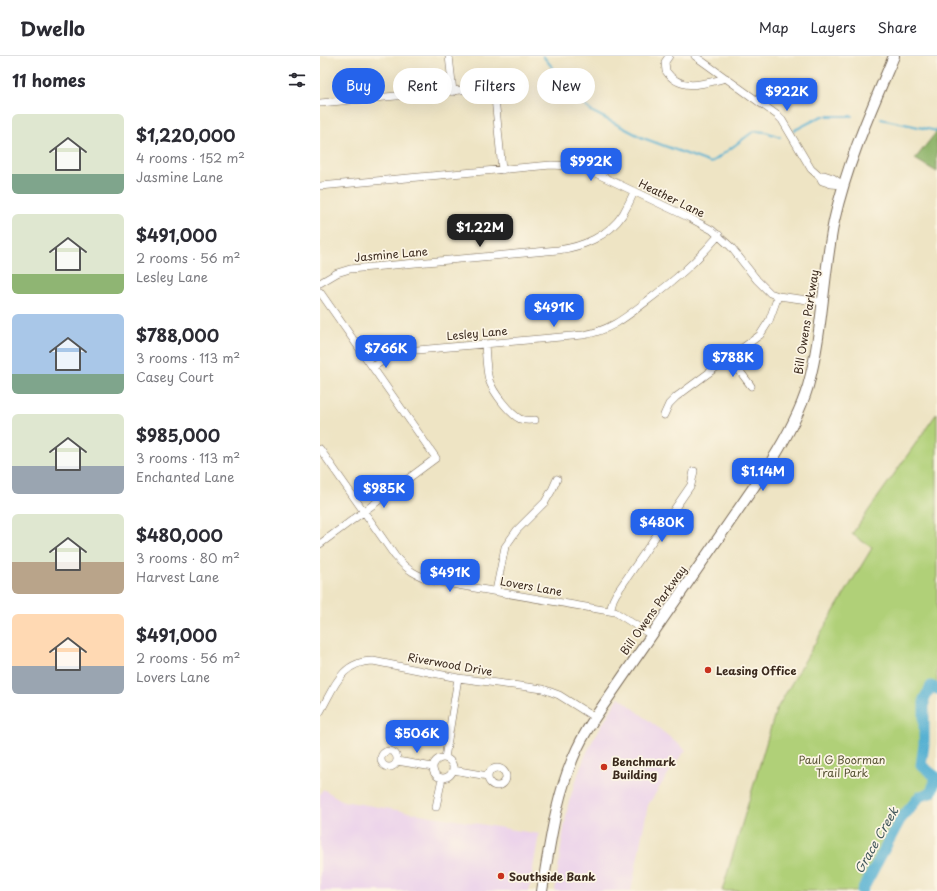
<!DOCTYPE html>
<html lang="en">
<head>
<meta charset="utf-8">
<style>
  :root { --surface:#fff; --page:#f2f2f3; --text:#2b2b33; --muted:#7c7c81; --line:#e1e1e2; --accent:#2563eb }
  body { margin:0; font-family:"Playpen Sans",sans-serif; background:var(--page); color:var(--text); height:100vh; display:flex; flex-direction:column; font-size:15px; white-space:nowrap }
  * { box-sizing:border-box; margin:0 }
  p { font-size:13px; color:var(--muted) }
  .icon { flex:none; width:22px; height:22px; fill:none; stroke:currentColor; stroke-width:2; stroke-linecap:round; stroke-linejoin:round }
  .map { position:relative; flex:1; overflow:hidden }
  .side { display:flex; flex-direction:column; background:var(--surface); width:320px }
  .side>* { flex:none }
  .hud { position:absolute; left:12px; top:12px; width:380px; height:36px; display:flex; gap:8px }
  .price { position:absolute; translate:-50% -34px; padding:0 9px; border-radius:8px; background:var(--accent); color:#fff; font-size:13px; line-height:26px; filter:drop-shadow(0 1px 2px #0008) }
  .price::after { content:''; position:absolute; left:50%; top:24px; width:12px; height:9px; margin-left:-6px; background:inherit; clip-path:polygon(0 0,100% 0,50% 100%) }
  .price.on { background:#222; color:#fff }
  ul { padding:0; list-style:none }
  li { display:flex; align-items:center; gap:12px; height:100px; padding:0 12px }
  li span { display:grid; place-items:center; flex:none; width:112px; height:80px; border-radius:6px; color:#555 }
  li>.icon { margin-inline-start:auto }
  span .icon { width:48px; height:48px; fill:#fffc; stroke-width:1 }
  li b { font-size:17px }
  h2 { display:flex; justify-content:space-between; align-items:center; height:48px; padding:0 12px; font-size:17px }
  .tag { padding:0 14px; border-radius:18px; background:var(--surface); box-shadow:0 4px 16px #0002; font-size:14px; line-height:36px }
  .tag.on { background:var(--accent); color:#fff }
  header { display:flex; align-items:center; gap:24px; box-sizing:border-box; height:56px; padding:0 20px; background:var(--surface); border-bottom:1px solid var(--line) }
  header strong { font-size:19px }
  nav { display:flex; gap:22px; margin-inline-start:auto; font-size:14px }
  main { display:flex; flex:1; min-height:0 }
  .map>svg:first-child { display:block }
</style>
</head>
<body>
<header>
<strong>Dwello</strong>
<nav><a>Map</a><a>Layers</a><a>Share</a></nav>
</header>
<main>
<section class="side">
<h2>11 homes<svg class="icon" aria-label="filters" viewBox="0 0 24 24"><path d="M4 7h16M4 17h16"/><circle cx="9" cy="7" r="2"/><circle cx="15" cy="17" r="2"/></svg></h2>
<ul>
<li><span style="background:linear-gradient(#dfe7d0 75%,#7fa58c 0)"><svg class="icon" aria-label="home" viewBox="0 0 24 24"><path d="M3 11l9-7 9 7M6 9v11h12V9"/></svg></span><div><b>$1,220,000</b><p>4 rooms · 152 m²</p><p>Jasmine Lane</p></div></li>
<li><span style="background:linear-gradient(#dfe7d0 75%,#8fb573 0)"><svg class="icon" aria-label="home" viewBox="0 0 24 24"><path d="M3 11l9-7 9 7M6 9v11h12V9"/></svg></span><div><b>$491,000</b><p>2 rooms · 56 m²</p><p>Lesley Lane</p></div></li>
<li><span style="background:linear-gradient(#a9c7e8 75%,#7fa58c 0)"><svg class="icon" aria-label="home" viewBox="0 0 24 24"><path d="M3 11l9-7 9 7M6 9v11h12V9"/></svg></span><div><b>$788,000</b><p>3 rooms · 113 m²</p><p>Casey Court</p></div></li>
<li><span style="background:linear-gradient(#dfe7d0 65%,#9aa5b1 0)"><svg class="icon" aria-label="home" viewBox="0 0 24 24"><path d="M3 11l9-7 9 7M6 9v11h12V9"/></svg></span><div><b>$985,000</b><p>3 rooms · 113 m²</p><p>Enchanted Lane</p></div></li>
<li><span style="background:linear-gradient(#dfe7d0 60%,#b9a48a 0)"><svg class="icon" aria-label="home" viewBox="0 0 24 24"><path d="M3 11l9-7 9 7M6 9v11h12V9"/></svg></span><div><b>$480,000</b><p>3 rooms · 80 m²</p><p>Harvest Lane</p></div></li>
<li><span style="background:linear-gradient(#ffd9b3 65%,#9aa5b1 0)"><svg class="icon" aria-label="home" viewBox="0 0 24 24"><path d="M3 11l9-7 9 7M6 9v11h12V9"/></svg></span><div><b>$491,000</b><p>2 rooms · 56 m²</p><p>Lovers Lane</p></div></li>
</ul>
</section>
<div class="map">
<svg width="617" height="835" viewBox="0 0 617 835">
  <rect width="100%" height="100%" fill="#fcf5e5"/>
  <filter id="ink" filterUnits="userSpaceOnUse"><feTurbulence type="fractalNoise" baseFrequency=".025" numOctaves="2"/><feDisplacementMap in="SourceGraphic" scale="8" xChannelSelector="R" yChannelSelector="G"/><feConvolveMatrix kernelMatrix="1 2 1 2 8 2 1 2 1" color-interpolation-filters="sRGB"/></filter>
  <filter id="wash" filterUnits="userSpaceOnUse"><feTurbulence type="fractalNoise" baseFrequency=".012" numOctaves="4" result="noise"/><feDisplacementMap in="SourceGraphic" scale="16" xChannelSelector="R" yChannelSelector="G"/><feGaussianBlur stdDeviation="0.9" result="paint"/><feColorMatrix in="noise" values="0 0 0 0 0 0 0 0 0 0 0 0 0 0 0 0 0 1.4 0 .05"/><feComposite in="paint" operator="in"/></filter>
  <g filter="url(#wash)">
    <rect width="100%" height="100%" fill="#eee4c4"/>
    <path fill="#ebd1eb" d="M 299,641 L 366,694 L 356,706 L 328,749 L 311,835 L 235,835 L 242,785 L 248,749 L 253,733 L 265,700 L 273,684 Z
      M 3,733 L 23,745 L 219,778 L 209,835 L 0,835 L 0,738 Z"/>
    <path fill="#b0d078" stroke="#767d4b" d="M 617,357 L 617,632 L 611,630 L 604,643 L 604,689 L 601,709 L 616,721 L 611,737 L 600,741 L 580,764 L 542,835 L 402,835 L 456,654 L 505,570 L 552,492 L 532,478 Z"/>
    <path fill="#8cb268" stroke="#646e43" d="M 617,75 L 617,116 L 595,103 Z"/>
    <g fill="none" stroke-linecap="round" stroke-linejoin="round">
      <path stroke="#54b0d2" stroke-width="2" d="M 223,0 L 260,45 L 271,55 L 323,82 L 391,107 L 434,75 L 446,76 L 460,81
        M 561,63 L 617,75
        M 475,74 L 502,60 L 532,60"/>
      <path stroke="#54b0d2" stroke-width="11" d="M 542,835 L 580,764 L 600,740 L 611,737 L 616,721 L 601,709 L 604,689 L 604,643 L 611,630 L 617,633"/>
    </g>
  </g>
  <g filter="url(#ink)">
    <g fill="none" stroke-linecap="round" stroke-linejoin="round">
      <g stroke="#7a6b58" stroke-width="8">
        <path id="minor" d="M 129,0 L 133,36
          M 349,0 L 345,6 L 346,15 C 361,37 385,27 406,22
          M 375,0 L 457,59 L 462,64 L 491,113 L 500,121
          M 0,47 L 174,31 L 182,114
          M 504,119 L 513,122 L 523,129 L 511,128 L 502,125 L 500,121 Z
          M 0,130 L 231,109 L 251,110 L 271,115 L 370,162 L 392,174 L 411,191 L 437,224 L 450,237 L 458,240 L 503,246
          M 0,227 L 17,217 L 30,213 L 238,194 C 262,191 289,180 303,158 C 307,151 311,143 314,136
          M 0,236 L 116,402 L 0,488
          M 165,288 C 166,300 166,313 169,324 C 173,336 189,357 200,363 C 205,365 210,364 215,364
          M 410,302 L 431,330
          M 53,311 L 72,299 L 86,295 L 263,279 C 290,275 306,261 327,245 C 355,224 375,207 399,179
          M 344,359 L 349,348 L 356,341 L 440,279 L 449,265 L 458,240
          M 0,393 L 75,500 C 87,514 97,520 114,525 L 295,556 L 331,579
          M 176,535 L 185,491 L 197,474 L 225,446 L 232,434 L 237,423
          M 290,555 L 293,544 L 296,538 L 371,429 L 374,415
          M 0,656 C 14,632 21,605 53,605 L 138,622 L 223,633 L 239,639 L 274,661
          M61 703a8 8 0 1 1 16 0a8 8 0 1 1-16 0Z
          M 125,702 L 138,622
          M113 712a10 10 0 1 1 20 0a10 10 0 1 1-20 0Z
          M 77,705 L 113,711
          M168 721a9 9 0 1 1 18 0a9 9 0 1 1-18 0Z
          M 133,714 L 168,720
          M 116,751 L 122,722"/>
      </g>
      <g stroke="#7a6b58" stroke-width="12">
        <path id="secondary" d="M 222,835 C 230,787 236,738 257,693 C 264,678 273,664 282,651 L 451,406 C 466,382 480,357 488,330 C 503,276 503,219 514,165 C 527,107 551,54 574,0"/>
      </g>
      <use href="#minor" stroke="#fff" stroke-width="7"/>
      <use href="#secondary" stroke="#fff" stroke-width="10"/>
    </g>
  </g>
  <g fill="#c8321e" stroke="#fcf5e5" stroke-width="1.5">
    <circle cx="388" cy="614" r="4"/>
    <circle cx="284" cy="711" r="4"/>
    <circle cx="181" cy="820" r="4"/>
  </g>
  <g text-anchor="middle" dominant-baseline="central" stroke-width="3.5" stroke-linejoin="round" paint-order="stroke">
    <g font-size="11" fill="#3b2a1e" stroke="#fcf5e5">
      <text transform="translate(352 142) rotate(26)">Heather Lane</text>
      <text transform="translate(71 198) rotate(-5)">Jasmine Lane</text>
      <text transform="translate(486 266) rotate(-81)">Bill Owens Parkway</text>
      <text transform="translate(157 277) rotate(-5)">Lesley Lane</text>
      <text transform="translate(211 530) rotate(10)">Lovers Lane</text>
      <text transform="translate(333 554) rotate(-55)">Bill Owens Parkway</text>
      <text transform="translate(130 608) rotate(10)">Riverwood Drive</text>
    </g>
    <g font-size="11" font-weight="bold" fill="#3b2a1e" stroke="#fcf5e5" text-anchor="start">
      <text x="396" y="614">Leasing Office</text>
      <text x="292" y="705">Benchmark<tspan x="292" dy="13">Building</tspan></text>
      <text x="189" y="820">Southside Bank</text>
    </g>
    <g font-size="11" fill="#585434" stroke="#fcf5e5">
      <text x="522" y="703">Paul G Boorman<tspan x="522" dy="13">Trail Park</tspan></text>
    </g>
    <g font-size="12" font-style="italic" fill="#44595d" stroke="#fcf5e5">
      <text transform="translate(556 784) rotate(-60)">Grace Creek</text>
    </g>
  </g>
</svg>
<b class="price" style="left:467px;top:56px">$922K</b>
<b class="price" style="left:271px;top:126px">$992K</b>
<b class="price on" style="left:160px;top:192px">$1.22M</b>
<b class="price" style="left:234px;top:272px">$491K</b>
<b class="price" style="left:66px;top:313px">$766K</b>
<b class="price" style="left:413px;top:322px">$788K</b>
<b class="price" style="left:443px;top:436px">$1.14M</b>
<b class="price" style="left:64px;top:453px">$985K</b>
<b class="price" style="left:342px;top:487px">$480K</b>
<b class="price" style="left:130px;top:537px">$491K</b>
<b class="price" style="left:97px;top:698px">$506K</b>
<div class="hud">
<a class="tag on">Buy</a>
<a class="tag">Rent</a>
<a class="tag">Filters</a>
<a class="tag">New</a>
</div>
</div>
</main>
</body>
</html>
